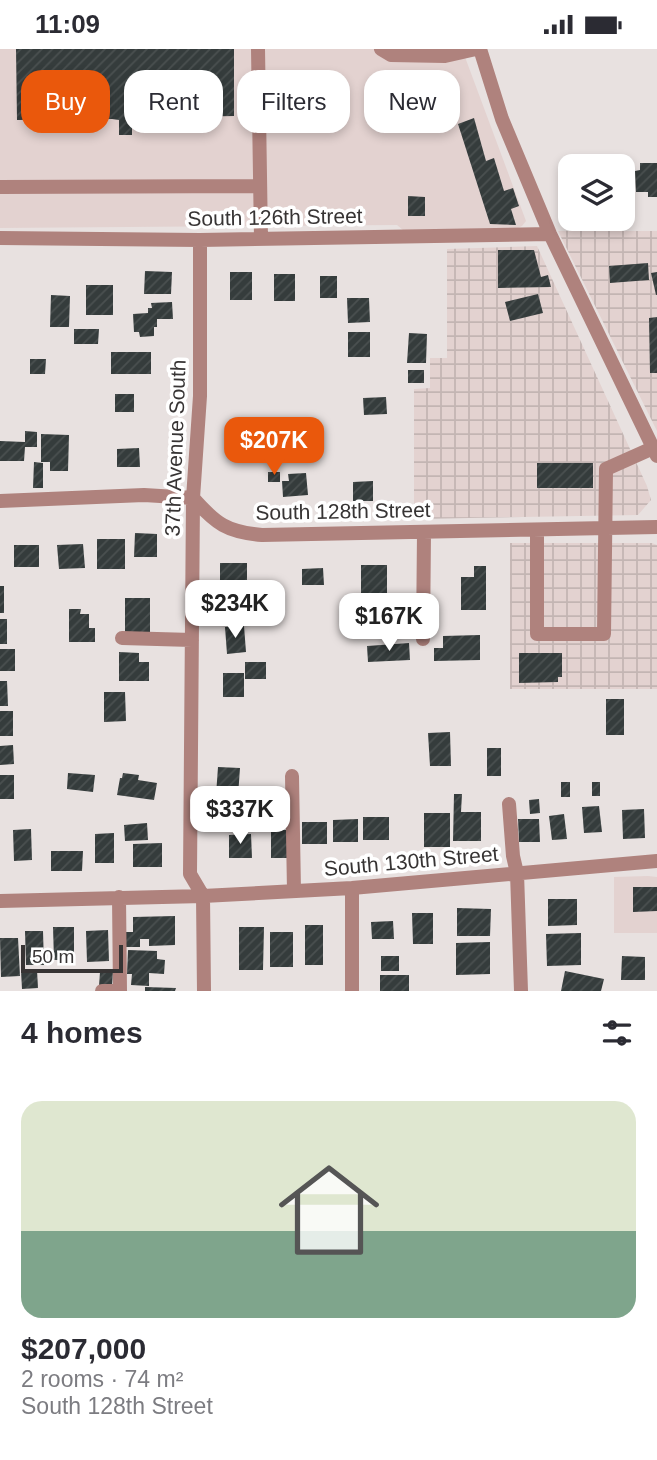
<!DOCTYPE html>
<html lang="en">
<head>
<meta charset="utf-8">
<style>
  :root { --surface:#fff; --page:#f7f7f7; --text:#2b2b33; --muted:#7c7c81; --accent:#ea580c }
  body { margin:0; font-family:Helvetica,sans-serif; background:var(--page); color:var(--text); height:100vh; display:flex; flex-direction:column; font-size:26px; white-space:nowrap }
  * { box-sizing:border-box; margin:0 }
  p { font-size:23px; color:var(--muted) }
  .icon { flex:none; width:38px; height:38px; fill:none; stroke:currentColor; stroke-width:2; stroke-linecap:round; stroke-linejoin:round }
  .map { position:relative; height:942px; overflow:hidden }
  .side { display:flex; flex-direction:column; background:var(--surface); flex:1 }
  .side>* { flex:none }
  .hud { position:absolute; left:21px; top:21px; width:616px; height:63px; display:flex; gap:14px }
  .buttons { position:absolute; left:558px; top:105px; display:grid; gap:14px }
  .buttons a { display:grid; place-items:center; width:77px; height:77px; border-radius:14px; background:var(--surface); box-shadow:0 4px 10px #0003; font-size:35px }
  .scale { position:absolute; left:21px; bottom:18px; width:102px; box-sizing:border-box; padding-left:7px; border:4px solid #373434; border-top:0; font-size:19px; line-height:24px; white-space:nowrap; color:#373434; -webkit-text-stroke:5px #fff; paint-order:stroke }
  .price { position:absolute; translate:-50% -60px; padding:0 16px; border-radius:14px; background:#fff; color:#222; font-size:23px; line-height:46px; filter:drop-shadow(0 2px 4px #0008) }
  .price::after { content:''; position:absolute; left:50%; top:42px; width:21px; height:16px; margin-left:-10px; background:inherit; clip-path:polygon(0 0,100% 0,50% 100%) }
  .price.on { background:var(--accent); color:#fff }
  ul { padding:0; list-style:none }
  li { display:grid; align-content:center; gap:14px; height:371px; padding:0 21px }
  li span { display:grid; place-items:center; height:217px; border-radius:21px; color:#555 }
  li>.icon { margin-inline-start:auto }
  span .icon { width:126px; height:126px; fill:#fffc; stroke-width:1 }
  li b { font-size:30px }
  h2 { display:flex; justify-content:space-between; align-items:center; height:84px; padding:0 21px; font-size:30px }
  .pill { padding:0 24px; border-radius:21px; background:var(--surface); box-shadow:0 4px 10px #0003; font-size:24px; line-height:63px }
  .pill.on { background:var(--accent); color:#fff }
  .status { display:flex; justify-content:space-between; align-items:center; height:49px; padding:0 35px; background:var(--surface); direction:ltr }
  .status svg { height:19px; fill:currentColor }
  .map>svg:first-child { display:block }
</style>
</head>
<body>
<div class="status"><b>11:09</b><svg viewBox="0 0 49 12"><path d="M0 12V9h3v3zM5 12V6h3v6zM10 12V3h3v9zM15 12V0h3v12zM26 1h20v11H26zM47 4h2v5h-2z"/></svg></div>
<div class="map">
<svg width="657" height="942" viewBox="0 0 657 942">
  <defs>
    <pattern id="industrial-grid" width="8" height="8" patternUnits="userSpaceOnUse" patternTransform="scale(1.75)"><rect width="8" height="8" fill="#e3d2d0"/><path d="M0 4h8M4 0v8" fill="none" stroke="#c3b5b3"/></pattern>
    <pattern id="building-hatch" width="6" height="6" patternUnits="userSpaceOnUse" patternTransform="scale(1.75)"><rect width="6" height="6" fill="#353c3c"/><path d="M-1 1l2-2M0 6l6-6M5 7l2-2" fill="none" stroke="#4a5050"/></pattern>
  </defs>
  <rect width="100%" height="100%" fill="#e8e1e0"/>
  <path fill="#e3d2d0" d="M 0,0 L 462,0 L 526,172 L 522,177 L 518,179 L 403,181 L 397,176 L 0,179 Z
    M 648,827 L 657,828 L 657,884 L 614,884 L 614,828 Z"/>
  <path fill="url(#industrial-grid)" d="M 558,182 L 657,182 L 657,382 Z
    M 537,197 L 647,437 L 651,451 L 638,466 L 414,470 L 414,340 L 430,339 L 430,309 L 447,309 L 447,200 Z
    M 510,494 L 652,494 L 657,496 L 657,640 L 510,640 Z"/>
  <path fill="url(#building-hatch)" d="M 16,0 L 234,0 L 234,67 L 139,69 L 132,71 L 132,86 L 119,86 L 119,71 L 112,70 L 17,71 Z
    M 474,69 L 486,112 L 494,109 L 504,142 L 513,139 L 519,157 L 511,160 L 516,176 L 490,175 L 458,75 Z
    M 640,114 L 657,114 L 657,148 L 648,148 L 648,143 L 636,143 L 635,122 L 640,121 Z
    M 408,147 L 425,148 L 425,167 L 408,167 Z
    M 498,201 L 534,201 L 541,228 L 548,226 L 551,238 L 498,239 Z
    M 648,214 L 649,231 L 610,234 L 609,217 Z
    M 145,222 L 172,223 L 171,245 L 144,245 Z
    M 230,223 L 252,223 L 252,251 L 230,251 Z
    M 657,223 L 657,246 L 656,246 L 651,224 Z
    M 274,225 L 295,225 L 295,252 L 274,252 Z
    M 320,227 L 337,227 L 337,249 L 320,249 Z
    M 86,236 L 113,236 L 113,266 L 86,266 Z
    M 538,245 L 543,264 L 510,272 L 505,253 Z
    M 51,246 L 70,247 L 69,278 L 50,278 Z
    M 347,249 L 369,249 L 370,273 L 348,274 Z
    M 172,253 L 173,270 L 157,270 L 157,278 L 154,278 L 154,287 L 140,288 L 139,283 L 134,283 L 133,265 L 148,264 L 148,259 L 152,259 L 151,254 Z
    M 657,268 L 657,324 L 650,324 L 649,269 Z
    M 74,280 L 99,280 L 98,295 L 74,295 Z
    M 348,283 L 370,283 L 370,308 L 348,308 Z
    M 409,284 L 427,285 L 426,314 L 407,314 Z
    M 111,303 L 151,303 L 151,325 L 111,325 Z
    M 30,310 L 46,310 L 45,325 L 30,325 Z
    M 408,321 L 424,321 L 424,334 L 408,334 Z
    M 115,345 L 134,345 L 134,363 L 115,363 Z
    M 386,348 L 387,365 L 364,366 L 363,349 Z
    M 25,382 L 37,383 L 37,398 L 25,398 L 24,412 L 0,412 L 0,392 L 25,393 Z
    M 41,385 L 69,386 L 68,422 L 50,422 L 50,413 L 41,413 Z
    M 139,399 L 140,418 L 117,418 L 117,400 Z
    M 34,413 L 43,414 L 43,439 L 33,439 Z
    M 537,414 L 593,414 L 593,439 L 537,439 Z
    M 268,423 L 280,423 L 280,433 L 268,433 Z
    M 306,424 L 308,446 L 283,448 L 282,432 L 289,432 L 288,425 Z
    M 373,432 L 373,452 L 353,452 L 353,433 Z
    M 135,484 L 157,485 L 157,508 L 134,508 Z
    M 97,490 L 125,490 L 125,520 L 97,520 Z
    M 83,495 L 85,519 L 59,520 L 57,496 Z
    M 14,496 L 39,496 L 39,518 L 14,518 Z
    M 220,514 L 247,514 L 247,533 L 220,533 Z
    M 361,516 L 387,516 L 387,564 L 361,564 Z
    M 474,517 L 486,517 L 486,561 L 461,561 L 461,528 L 474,528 Z
    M 323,519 L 324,536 L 302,536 L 302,520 Z
    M 0,537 L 4,537 L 4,564 L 0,564 Z
    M 125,549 L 150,549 L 150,584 L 125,584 Z
    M 69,560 L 81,560 L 80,565 L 89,565 L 89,579 L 95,579 L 95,593 L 69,593 Z
    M 0,570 L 7,570 L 7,595 L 0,595 Z
    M 244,577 L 246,603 L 227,605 L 225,578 Z
    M 480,586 L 480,611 L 434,612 L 434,599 L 443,599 L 443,587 Z
    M 409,594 L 410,611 L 368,613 L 367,597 Z
    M 0,600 L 15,600 L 15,622 L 0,622 Z
    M 119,603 L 139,604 L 139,613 L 149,613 L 149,632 L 119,632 Z
    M 519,604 L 562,604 L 562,628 L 558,628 L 558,633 L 519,634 Z
    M 245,613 L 266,613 L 266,630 L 245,630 Z
    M 223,624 L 244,624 L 244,648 L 223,648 Z
    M 0,632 L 7,632 L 8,657 L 0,657 Z
    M 104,643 L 125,643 L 126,672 L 104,673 Z
    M 606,650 L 624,650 L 624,686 L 606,686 Z
    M 0,662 L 13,662 L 13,687 L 0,687 Z
    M 450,683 L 451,717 L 430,717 L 428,684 Z
    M 13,696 L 14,715 L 0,716 L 0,697 Z
    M 487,699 L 501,699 L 501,727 L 487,727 Z
    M 218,718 L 240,719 L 238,747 L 216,746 Z
    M 68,724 L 95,726 L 93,743 L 67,740 Z
    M 123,724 L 139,726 L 138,731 L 157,734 L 154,751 L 117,746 L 120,729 L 122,729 Z
    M 0,726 L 14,726 L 14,750 L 0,750 Z
    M 561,733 L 570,733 L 570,748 L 561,748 Z
    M 592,733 L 600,733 L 600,747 L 592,747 Z
    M 454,745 L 462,745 L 461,763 L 481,763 L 481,792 L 453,792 Z
    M 269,746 L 285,746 L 284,768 L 269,768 Z
    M 539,750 L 540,764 L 530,765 L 529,751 Z
    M 599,757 L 602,783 L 584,784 L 582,758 Z
    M 644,760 L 645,789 L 623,790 L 622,761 Z
    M 424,764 L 450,764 L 450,798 L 424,798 Z
    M 564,765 L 567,790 L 552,791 L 549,767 Z
    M 363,768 L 389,768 L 389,791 L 363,791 Z
    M 358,770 L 358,793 L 333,793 L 333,771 Z
    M 518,770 L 539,770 L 540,793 L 519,793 Z
    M 302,773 L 327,773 L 327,795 L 302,795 Z
    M 147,774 L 148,791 L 125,792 L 124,776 Z
    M 31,780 L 32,811 L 14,812 L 13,781 Z
    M 271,781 L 290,781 L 290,809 L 271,809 Z
    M 114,784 L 114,814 L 95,814 L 95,785 Z
    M 251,785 L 252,809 L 229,809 L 229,786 Z
    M 162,794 L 162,818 L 133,818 L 133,795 Z
    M 51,802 L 83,802 L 82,822 L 51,822 Z
    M 633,838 L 657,838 L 657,862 L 633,863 Z
    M 548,850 L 577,850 L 577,876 L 548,877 Z
    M 457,859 L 491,860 L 490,887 L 457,887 Z
    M 412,864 L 433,864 L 433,895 L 413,895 Z
    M 175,867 L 175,896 L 149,897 L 149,890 L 140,890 L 140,898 L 123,898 L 123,883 L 133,883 L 133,868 Z
    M 393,872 L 394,890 L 372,890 L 371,873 Z
    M 305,876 L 323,876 L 323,916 L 305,916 Z
    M 53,878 L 74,878 L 74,911 L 54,911 Z
    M 239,878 L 264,878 L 263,921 L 239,921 Z
    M 108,881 L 109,912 L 87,913 L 86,882 Z
    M 25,882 L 43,882 L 44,916 L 26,916 Z
    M 270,883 L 293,883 L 293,918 L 270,918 Z
    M 581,884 L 581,916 L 547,917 L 546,885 Z
    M 0,889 L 18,889 L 20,927 L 1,928 Z
    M 490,893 L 490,925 L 456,926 L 456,894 Z
    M 128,901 L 157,902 L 157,910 L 165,911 L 164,925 L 149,924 L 149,937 L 131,936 L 132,925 L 127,925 Z
    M 381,907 L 399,907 L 399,922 L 381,922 Z
    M 622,907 L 645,908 L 645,931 L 621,931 Z
    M 37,921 L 38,939 L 22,940 L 21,922 Z
    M 565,922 L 604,930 L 601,942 L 561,942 Z
    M 100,923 L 113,923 L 112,937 L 99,937 Z
    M 380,926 L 409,926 L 409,942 L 380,942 Z
    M 145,938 L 176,939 L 175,942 L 145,942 Z"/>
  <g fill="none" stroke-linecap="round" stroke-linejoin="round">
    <path stroke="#af827d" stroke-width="14" d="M 258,0 L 261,190
      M 381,0 L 391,6 L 445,7 L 476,0
      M 480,0 L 502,70 L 550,185 L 657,407
      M 0,138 L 260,137
      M 0,189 L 200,191 L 550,185
      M 200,191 L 200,347 L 193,449 L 190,825 L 203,847 L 204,942
      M 0,452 L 144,446 L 193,449 C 216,475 227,483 262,486 L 657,478
      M 537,481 L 537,585 L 604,585 L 606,420 L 653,399
      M 122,589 L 192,591
      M 423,590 L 424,483
      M 292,727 L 294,842
      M 509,755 L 513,807 L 517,824 L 521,942
      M 119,848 L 120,942
      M 0,852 L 203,847 L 352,839 L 657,812
      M 102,942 L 120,942
      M 352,942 L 352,839"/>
  </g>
  <g text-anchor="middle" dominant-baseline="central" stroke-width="7" stroke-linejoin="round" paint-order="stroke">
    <g font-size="21" fill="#373434" stroke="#fff">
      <text transform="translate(275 168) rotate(-1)">South 126th Street</text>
      <text transform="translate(175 399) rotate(-88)">37th Avenue South</text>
      <text transform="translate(343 462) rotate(-1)">South 128th Street</text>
      <text transform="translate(411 812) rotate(-5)">South 130th Street</text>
    </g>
  </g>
</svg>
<div class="buttons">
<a><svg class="icon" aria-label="layers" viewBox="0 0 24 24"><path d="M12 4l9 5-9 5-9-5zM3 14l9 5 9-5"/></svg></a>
</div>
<div class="scale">50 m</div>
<b class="price on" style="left:274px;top:428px">$207K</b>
<b class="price" style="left:235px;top:591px">$234K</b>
<b class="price" style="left:389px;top:604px">$167K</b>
<b class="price" style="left:240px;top:797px">$337K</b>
<div class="hud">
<a class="pill on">Buy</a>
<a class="pill">Rent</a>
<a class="pill">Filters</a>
<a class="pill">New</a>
</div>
</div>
<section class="side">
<h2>4 homes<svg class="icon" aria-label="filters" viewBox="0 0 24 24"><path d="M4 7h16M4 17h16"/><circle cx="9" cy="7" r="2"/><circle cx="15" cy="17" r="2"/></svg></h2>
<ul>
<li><span style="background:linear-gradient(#dfe7d0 60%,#7fa58c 0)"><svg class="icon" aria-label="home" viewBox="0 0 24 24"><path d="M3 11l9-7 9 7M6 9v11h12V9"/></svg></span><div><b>$207,000</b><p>2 rooms · 74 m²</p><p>South 128th Street</p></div></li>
</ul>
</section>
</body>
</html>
